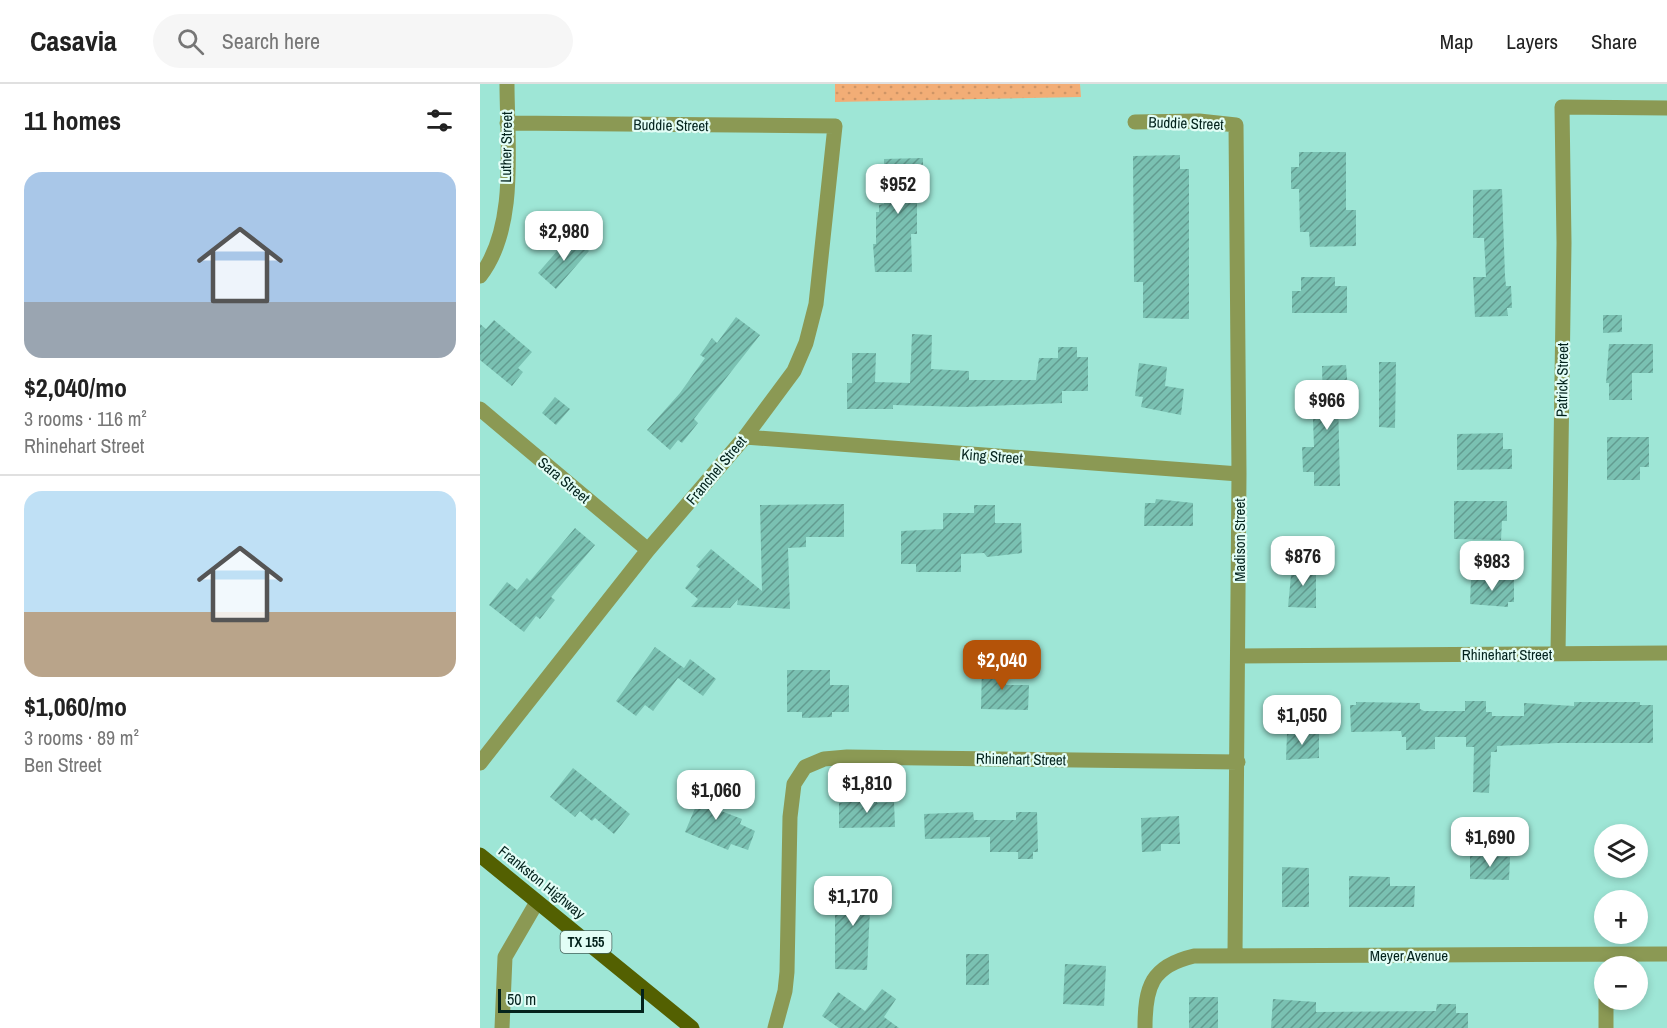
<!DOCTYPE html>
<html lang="en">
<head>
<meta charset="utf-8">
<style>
  :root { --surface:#fff; --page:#f6f6f6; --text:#222; --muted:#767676; --line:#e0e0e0; --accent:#b45309 }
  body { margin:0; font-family:"Archivo Narrow",sans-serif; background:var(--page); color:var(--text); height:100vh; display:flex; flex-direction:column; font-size:22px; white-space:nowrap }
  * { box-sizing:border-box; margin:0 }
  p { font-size:20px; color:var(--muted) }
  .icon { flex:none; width:33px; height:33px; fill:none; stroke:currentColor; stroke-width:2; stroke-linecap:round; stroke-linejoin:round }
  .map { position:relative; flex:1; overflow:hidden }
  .sheet { display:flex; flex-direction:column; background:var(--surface); width:480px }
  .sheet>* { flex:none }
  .buttons { position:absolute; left:1114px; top:740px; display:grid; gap:12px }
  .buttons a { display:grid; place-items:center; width:54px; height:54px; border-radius:50%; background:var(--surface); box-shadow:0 3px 9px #0003; font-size:30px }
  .scale { position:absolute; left:18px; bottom:15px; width:146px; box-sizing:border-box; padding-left:6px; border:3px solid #03221c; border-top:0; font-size:16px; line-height:21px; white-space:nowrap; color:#03221c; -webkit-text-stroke:4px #e2fdf6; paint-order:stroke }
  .price { position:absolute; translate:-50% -51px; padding:0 14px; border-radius:12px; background:#fff; color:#222; font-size:20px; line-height:39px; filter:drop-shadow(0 2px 3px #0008) }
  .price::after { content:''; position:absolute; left:50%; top:36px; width:18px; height:14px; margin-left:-9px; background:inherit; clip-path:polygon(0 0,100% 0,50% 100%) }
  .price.active { background:var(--accent); color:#fff }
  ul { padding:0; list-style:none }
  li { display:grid; align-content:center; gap:12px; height:318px; padding:0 24px }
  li+li { border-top:2px solid var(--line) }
  li span { display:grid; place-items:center; height:186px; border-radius:18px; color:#555 }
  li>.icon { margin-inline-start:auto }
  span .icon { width:108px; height:108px; fill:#fffc; stroke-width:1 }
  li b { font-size:26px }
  h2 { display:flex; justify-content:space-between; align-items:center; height:72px; padding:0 24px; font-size:26px }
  header { display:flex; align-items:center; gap:36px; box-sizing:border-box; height:84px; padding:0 30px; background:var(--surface); border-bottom:2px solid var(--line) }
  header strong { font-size:28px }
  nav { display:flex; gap:33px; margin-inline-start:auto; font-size:21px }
  .search { width:420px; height:54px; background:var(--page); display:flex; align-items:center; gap:15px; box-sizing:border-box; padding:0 21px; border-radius:33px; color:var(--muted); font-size:22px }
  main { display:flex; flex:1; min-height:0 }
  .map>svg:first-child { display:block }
</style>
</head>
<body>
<header>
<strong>Casavia</strong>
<div class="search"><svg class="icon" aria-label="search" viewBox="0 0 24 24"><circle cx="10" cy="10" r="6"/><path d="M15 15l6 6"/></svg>Search here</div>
<nav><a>Map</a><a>Layers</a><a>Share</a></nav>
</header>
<main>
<section class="sheet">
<h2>11 homes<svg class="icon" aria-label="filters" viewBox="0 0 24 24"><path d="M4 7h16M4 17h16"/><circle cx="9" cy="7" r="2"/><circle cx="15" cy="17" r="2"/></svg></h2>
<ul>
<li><span style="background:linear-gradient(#a9c7e8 70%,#9aa5b1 0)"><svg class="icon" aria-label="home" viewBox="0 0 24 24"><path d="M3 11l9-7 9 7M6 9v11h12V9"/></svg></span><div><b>$2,040/mo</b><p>3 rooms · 116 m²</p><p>Rhinehart Street</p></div></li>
<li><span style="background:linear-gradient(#bfe0f5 65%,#b9a48a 0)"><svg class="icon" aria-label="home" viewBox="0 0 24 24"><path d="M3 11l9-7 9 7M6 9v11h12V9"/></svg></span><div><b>$1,060/mo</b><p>3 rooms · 89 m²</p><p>Ben Street</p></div></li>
</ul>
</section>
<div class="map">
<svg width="1187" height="944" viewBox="0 0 1187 944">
  <defs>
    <pattern id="park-dots" width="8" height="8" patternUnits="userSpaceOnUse" patternTransform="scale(1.5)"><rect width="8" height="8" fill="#f2ad76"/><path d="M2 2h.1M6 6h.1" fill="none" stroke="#ce9566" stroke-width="1.8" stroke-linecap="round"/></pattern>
    <pattern id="building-hatch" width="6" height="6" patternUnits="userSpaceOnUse" patternTransform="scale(1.5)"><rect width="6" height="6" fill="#7ac1b2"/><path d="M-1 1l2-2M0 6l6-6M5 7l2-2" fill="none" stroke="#629c90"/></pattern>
  </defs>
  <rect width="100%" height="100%" fill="#9ee6d6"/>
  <path fill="url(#park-dots)" d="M 355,0 L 600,0 L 601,13 L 355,18 Z"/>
  <path fill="url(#building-hatch)" d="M 819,68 L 866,68 L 866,126 L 876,126 L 876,162 L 830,163 L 829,148 L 820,148 L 819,105 L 811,105 L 811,83 L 819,83 Z
    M 700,71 L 700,85 L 709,85 L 709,235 L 663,234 L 663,198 L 654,198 L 653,72 Z
    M 443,74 L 443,103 L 437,103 L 437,150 L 431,150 L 432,188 L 395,188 L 393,160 L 396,160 L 396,128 L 399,128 L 399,121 L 404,120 L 404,75 Z
    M 1022,105 L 1025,192 L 1026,202 L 1031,202 L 1032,224 L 1027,224 L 1028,232 L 995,233 L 993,193 L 1006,193 L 1004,154 L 993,154 L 993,106 Z
    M 91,151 L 109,167 L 76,205 L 58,189 Z
    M 821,193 L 855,193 L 855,202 L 867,202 L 867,229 L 812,229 L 812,207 L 821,207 Z
    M 1123,231 L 1142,231 L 1142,248 L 1123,249 Z
    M 256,233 L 280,251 L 214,335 L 218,339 L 202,359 L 198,356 L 190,366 L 167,346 L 200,309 L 225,274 L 220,271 L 232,254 L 237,259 Z
    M 14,236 L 52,268 L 38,284 L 43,288 L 32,302 L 0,276 L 0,240 L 6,245 Z
    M 432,250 L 452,251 L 451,285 L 489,287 L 489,296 L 556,296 L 559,274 L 578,274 L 578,263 L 597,263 L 597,273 L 608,273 L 608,307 L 582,307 L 582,319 L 486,323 L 413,321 L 413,325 L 367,325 L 367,299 L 372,299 L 372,269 L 396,269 L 395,298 L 430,299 Z
    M 1129,260 L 1173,260 L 1173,289 L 1152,289 L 1152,316 L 1129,316 L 1129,299 L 1126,299 Z
    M 899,278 L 916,278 L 915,344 L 899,343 Z
    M 659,279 L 687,283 L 685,302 L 704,305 L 701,331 L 661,323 L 663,313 L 655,312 Z
    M 866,281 L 868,306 L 858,307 L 858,313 L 860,402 L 834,402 L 834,388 L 823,388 L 822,363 L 834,363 L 833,335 L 840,334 L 840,322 L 843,322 L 842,282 Z
    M 75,313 L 90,325 L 76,341 L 62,329 Z
    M 1023,349 L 1023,365 L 1032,365 L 1032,385 L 977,386 L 977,350 Z
    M 1127,353 L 1169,353 L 1169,383 L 1160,383 L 1160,396 L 1127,396 Z
    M 676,415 L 713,419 L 713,442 L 664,442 L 665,419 L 675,419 Z
    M 974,417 L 1027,417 L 1027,437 L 1022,437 L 1021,456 L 974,455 Z
    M 364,420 L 364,453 L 326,453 L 326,463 L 308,464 L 310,525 L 257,521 L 258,515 L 250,524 L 211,523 L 218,515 L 205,504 L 220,485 L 216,482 L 231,465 L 282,507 L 280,421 Z
    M 494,421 L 515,421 L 515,439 L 541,439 L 542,469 L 507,473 L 504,469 L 481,470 L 481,488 L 436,488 L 436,480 L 421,480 L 421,447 L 463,445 L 463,429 L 494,429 Z
    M 95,444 L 115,461 L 71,513 L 75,516 L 60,535 L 56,532 L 44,548 L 9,521 L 27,498 L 37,506 L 47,494 L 50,497 Z
    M 812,481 L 836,481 L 836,524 L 808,523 Z
    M 991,495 L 1034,496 L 1034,518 L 1028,518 L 1028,523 L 990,520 Z
    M 175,563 L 204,584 L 210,575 L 236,595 L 223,612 L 198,594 L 173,627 L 165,621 L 156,632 L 136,617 Z
    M 502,582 L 526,583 L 526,601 L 549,601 L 548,626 L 501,625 Z
    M 307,586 L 350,586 L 350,601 L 369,601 L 369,628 L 352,628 L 352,633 L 322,634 L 322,628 L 307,628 Z
    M 985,617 L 1006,617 L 1006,628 L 1012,628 L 1012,632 L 1044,632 L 1044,619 L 1094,622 L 1094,618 L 1160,618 L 1160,621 L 1173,621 L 1173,659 L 1077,659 L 1017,662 L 1017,668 L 1011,668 L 1009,709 L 993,708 L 994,663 L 986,663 L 986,653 L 955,653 L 955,665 L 926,666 L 926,653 L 922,653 L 921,647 L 871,648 L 870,621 L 876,621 L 876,618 L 940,619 L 940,625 L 944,627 L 985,627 Z
    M 807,649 L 839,650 L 839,674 L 806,676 Z
    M 93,684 L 150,730 L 134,750 L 115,734 L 112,737 L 100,727 L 95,733 L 70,713 Z
    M 214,701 L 245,712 L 241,727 L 262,735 L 260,740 L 275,747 L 268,766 L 251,760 L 248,766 L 205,748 L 216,722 L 208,719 Z
    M 397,715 L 397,719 L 414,718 L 415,743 L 359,744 L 359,719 Z
    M 493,728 L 494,736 L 536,736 L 536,728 L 557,728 L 558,768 L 553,768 L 553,775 L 538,775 L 538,768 L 510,768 L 510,753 L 445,755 L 444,730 Z
    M 699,732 L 700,760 L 681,760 L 681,767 L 662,768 L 661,734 Z
    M 990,772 L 1030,773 L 1029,796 L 990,795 Z
    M 802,783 L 829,784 L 829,823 L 802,823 Z
    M 869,792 L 910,793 L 910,802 L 935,802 L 934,823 L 869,823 Z
    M 384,802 L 384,808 L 397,808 L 398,826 L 390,826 L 387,886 L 355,885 L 355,803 Z
    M 486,870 L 509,870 L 509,901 L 486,901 Z
    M 585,880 L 626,882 L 624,922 L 583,920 Z
    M 402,905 L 416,915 L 404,933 L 419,944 L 359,944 L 342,932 L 358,908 L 385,927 Z
    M 709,913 L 738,913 L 738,944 L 709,944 Z
    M 793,915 L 836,918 L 836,928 L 956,927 L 957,920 L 976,920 L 976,929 L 988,929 L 988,944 L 791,944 Z"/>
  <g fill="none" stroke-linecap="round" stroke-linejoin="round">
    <path stroke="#8b9954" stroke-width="15" d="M 655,38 L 719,37 L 756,41 L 759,390 L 755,871
      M 0,192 C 38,144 27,59 27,0
      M 0,325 L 168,466
      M 265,353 L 759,390
      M 1078,570 L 1084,159 L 1082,23 L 1187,24
      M 758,572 L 1187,569
      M 0,679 L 168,466 L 265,353 L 314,287 L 326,259 L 336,220 L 355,42 L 27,39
      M 22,944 L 25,873 L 57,818
      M 295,944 L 305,907 L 307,888 L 310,733 L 314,700 L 325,683 L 344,675 L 367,673 L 758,678
      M 665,944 C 665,903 671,882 714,872 L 1187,870
      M 1126,944 L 1126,915"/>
    <path stroke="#536001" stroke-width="15" d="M 0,771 L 212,944"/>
  </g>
  <g text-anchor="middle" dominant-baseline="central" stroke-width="4.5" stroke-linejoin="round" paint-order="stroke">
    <rect fill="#e2fdf6" stroke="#46645d" stroke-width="1.5" x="80.5" y="847" width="51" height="22" rx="4.5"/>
    <g font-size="14" font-weight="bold" fill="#03221c">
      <text x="106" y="858">TX 155</text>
    </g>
    <g font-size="15" fill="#03221c" stroke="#e2fdf6">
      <text transform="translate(706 39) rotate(2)">Buddie Street</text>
      <text transform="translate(191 41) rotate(1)">Buddie Street</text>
      <text transform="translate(26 63) rotate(-89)">Luther Street</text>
      <text transform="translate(1082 296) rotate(-89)">Patrick Street</text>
      <text transform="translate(512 372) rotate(4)">King Street</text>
      <text transform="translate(236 386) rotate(-50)">Franchel Street</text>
      <text transform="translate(84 396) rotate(40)">Sara Street</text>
      <text transform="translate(759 456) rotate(-90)">Madison Street</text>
      <text x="1027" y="570">Rhinehart Street</text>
      <text transform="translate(541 675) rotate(1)">Rhinehart Street</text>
      <text transform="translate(62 798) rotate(39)">Frankston Highway</text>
      <text x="929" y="871">Meyer Avenue</text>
    </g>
  </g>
</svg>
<div class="buttons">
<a><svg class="icon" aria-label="layers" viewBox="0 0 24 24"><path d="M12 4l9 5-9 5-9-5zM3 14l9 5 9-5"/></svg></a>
<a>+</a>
<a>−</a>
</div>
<div class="scale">50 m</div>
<b class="price" style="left:418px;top:131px">$952</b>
<b class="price" style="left:84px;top:178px">$2,980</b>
<b class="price" style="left:847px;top:347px">$966</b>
<b class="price" style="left:823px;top:503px">$876</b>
<b class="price" style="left:1012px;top:508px">$983</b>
<b class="price active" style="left:522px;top:607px">$2,040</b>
<b class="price" style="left:822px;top:662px">$1,050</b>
<b class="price" style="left:387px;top:730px">$1,810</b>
<b class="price" style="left:236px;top:737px">$1,060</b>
<b class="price" style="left:1010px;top:784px">$1,690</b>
<b class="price" style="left:373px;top:843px">$1,170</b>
</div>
</main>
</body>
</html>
